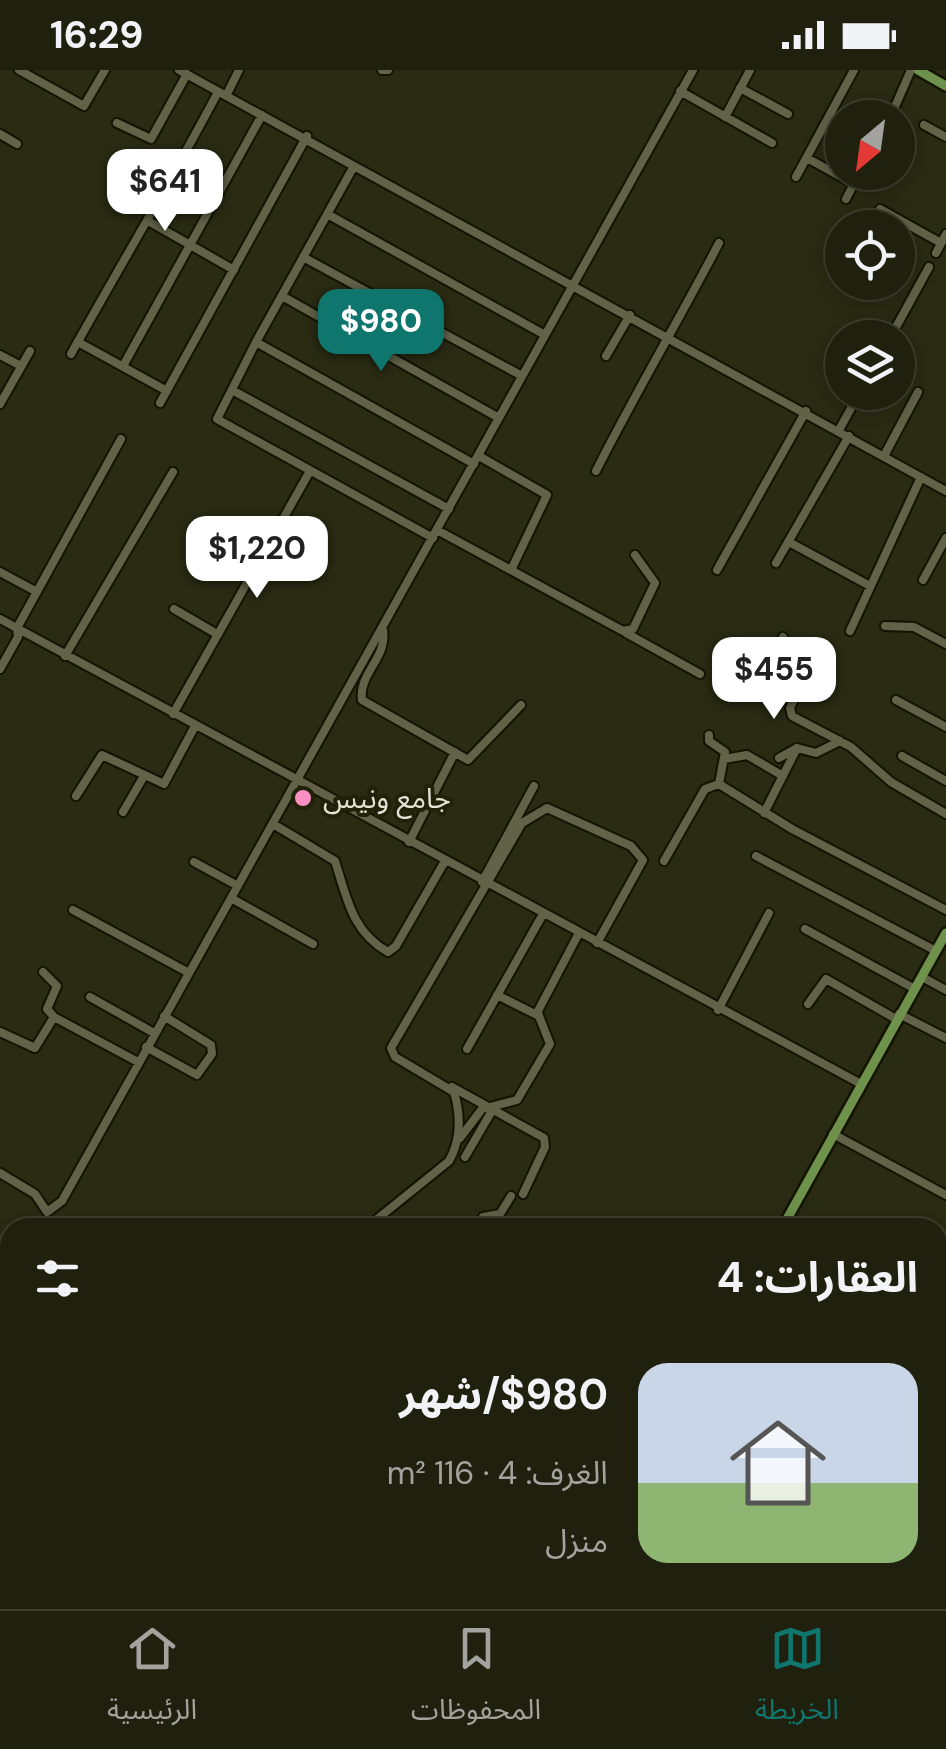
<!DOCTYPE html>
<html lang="ar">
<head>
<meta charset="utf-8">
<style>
  :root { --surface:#20200e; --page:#282817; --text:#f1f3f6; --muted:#a2a39e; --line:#3d3e2e; --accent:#0f766e }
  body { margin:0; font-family:"DM Sans","Noto Sans Arabic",sans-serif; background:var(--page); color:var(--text); direction:rtl; height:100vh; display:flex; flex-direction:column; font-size:38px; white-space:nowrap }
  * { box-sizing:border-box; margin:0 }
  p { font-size:32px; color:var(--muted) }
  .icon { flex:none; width:55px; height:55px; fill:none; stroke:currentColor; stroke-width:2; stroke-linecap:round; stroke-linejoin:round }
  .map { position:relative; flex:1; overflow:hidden; direction:ltr }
  .sheet { position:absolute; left:0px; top:1148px; width:948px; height:392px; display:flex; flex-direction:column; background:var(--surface); border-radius:30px 30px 0 0; box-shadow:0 5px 25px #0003,0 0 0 2px var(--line); direction:rtl }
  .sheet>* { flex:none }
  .needle { width:65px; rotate:209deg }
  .tools { position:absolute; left:825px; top:30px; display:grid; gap:20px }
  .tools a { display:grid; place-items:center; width:90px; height:90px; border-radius:50%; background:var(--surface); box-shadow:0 5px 25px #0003,0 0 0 2px var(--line); font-size:50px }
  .price { position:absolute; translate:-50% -85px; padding:0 22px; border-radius:20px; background:#fff; color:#222; font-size:32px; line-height:65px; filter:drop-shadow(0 2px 5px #0008) }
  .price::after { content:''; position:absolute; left:50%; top:60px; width:30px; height:22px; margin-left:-15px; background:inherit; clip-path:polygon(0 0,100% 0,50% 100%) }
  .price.active { background:var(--accent); color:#fff }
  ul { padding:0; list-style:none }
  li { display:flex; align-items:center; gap:30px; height:250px; padding:0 30px }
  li+li { border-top:2px solid var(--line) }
  li span { display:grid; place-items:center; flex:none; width:280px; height:200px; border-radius:30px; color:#555 }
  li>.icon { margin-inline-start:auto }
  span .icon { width:120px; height:120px; fill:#fffc; stroke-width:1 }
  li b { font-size:42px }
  h2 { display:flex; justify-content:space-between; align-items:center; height:120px; padding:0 30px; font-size:42px }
  .status { display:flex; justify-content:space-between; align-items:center; height:70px; padding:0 50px; background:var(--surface); direction:ltr }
  .status svg { height:28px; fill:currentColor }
  .dock { display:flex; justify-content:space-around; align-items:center; height:140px; border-top:2px solid var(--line); background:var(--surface); font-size:28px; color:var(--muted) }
  .dock a { display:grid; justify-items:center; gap:5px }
  .dock .active { color:var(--accent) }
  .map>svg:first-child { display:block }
</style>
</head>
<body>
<div class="status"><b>16:29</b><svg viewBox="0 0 49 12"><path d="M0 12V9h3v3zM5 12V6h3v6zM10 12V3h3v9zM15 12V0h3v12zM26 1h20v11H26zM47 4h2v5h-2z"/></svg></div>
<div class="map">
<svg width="946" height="1539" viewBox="0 0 946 1539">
  <rect width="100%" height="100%" fill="#2a2b13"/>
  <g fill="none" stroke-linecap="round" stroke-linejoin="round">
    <g stroke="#131300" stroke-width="12">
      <path id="minor" d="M 19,0 L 84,36 L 105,0
        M 179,0 L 946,421
        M 382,0 L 388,0
        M 740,18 L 788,44
        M 680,21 L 772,73
        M 226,26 L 239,0
        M 725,47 L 750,0
        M 890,48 L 911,0
        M 117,53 L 151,69 L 187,4
        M 924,55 L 946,67
        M 0,64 L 17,74
        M 807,88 L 854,114
        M 354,96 L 256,272 L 474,394
        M 796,107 L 854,0
        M 846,129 L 860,102
        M 880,139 L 941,173
        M 329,145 L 545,265
        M 150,152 L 234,200
        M 936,183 L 946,164
        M 303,187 L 522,306
        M 282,226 L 499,348
        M 890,268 L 929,197
        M 78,272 L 167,321
        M 256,272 L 217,349 L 433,468
        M 71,284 C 120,196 171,111 218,22
        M 0,285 L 21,296
        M 606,286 L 630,245
        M 123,296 L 262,45
        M 232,320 L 449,439
        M 160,333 L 307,66
        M 0,334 L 30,281
        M 839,360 L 860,322
        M 479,386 L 547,425 L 512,498
        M 884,386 L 918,322
        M 596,401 C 635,324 679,250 719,173
        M 437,460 L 623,561 L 633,559 L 655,513 L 635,485
        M 789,472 L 870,516
        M 776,493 L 849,366
        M 717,500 L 806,341
        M 0,502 L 37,522
        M 923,510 L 946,468
        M 174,539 L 217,564
        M 0,549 L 861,1014
        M 885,556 L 914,557 L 946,574
        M 383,560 C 388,587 358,604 362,630 L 468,690 L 521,635
        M 850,561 L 921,407
        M 626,563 L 700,604
        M 783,567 L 771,591 L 803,612
        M 820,576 L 790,638 L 792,646 L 851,677 L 891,712 L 946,744
        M 65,586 L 173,402
        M 0,599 L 18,567 L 17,558 L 121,369
        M 896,630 L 946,657
        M 173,644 L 310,401
        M 709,665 L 709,671 L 725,682 L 719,714
        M 902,686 L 946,711
        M 779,688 L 797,678 L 816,683 L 840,671
        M 724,689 L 747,685 L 783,706
        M 719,714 L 792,759 L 946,840
        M 76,726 L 102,685 L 164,714 L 195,656
        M 123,742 L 144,706
        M 764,743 L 797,678
        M 273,754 L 335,791 C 347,828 352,862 388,882 L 396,876 L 445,791
        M 409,772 L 455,682
        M 756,786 L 936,881
        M 664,791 L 705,719 L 719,714
        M 194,792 L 238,816
        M 482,812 L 534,716
        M 231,828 L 313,874
        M 73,840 L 189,903
        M 805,859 L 915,919
        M 43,902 L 57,916 L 47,939 L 54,947
        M 922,907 L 946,920
        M 90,927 L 154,963
        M 808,934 L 826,909 L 896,949
        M 718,940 L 769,843
        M 899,944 L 946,968
        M 539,946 L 538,941 L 579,863
        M 0,962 L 35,978 L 54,947 L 138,992
        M 146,977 L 197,1005 L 212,984 L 211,975 L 164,946
        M 467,979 L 543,844
        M 452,1017 L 544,1068 L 545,1077 L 523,1124
        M 833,1064 L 946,1125
        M 460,1068 L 482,1039 L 517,1030 L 550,974 L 539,946 L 497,925
        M 465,1087 L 493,1039
        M 0,1103 L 35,1124 L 47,1142 L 62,1131 L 693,0
        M 787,1148 L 804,1158
        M 366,1158 L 449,1091 C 461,1070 461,1046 454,1022 L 395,987 L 391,978 L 522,753 L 547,738 L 631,776 L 643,790 L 597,873
        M 476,1158 L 483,1147 L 500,1144 L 511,1126
        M 938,1232 L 946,1237
        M 938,1382 L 946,1387
        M 938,1454 L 946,1459
        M 945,1521 L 946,1522
        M 42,1539 L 47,1530
        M 140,1539 L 145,1530
        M 177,1539 L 182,1530
        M 690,1539 L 695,1530
        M 767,1539 L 772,1530
        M 877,1539 L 882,1530"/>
    </g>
    <g stroke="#131300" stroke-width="14">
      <path id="major" d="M 918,0 L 946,16
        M 782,1158 L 946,863
        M 0,1347 L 10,1353
        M 326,1530 L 343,1539
        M 572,1539 L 577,1530"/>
    </g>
    <use href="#minor" stroke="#616248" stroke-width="8"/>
    <use href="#major" stroke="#6e914c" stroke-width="9"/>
  </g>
  <circle fill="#fb8fc4" stroke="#212109" stroke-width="4" cx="303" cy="728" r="10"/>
  <g text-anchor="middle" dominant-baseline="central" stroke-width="8" stroke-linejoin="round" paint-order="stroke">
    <g font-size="28" fill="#e3e4d5" stroke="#212109" text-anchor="start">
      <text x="323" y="728">جامع ونيس</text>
    </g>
  </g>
</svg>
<div class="tools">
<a><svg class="needle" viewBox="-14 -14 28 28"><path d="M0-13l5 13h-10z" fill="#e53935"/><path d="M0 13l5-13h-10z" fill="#a2a39e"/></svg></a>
<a><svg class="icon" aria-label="locate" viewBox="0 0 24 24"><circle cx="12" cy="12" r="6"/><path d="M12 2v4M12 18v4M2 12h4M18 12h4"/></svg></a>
<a><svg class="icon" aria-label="layers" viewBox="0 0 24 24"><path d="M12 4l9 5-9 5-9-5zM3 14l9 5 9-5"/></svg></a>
</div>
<b class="price" style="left:165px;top:164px">$641</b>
<b class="price active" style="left:381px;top:304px">$980</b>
<b class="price" style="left:257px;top:531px">$1,220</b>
<b class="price" style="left:774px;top:652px">$455</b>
<section class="sheet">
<h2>العقارات: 4<svg class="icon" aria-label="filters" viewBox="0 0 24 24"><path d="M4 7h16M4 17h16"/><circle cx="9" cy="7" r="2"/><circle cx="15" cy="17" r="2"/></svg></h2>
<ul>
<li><span style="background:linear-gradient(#c9d6e8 60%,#8fb573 0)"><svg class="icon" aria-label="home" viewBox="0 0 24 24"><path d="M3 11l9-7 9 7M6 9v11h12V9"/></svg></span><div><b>$980/شهر</b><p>الغرف: 4 · 116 m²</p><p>منزل</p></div></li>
</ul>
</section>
</div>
<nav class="dock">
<a class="active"><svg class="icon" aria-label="map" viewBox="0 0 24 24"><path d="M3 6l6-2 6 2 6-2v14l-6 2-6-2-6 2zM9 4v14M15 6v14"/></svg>الخريطة</a>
<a><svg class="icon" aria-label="saved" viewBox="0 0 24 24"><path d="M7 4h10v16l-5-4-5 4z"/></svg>المحفوظات</a>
<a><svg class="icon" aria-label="home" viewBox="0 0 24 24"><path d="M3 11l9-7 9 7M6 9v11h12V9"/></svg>الرئيسية</a>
</nav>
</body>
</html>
